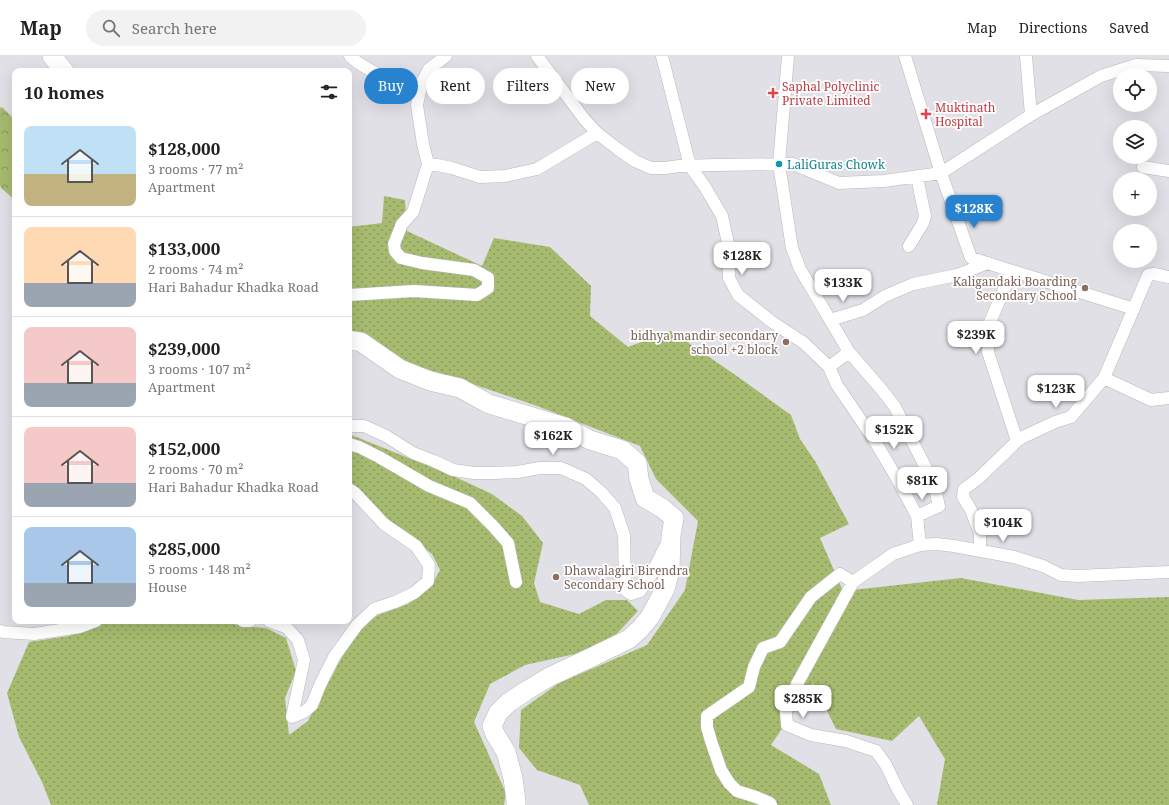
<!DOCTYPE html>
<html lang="en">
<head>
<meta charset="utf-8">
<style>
  :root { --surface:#fff; --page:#f2f2f2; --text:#202124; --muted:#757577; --line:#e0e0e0; --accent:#2783d0 }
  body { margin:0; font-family:"Noto Serif",serif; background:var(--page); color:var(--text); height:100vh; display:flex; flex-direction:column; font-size:15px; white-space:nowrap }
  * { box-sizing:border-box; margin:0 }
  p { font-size:13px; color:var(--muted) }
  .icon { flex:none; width:22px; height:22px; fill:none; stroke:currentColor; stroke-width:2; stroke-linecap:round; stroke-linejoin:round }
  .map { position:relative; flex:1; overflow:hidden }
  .sheet { position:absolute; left:12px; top:12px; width:340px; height:556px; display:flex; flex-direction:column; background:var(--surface); border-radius:8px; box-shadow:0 4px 16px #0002 }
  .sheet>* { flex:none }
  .hud { position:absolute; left:364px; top:12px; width:380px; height:36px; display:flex; gap:8px }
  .fabs { position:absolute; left:1113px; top:12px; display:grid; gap:8px }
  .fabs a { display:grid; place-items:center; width:44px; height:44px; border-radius:50%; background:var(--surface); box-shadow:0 4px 16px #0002; font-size:20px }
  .price { position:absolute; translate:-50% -34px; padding:0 9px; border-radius:8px; background:#fff; color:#222; font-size:13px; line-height:26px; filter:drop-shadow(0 1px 2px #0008) }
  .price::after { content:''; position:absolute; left:50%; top:24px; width:12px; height:9px; margin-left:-6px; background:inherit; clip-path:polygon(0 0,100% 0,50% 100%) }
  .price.active { background:var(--accent); color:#fff }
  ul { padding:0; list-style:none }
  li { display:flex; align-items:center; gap:12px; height:100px; padding:0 12px }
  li+li { border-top:1px solid var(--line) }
  li span { display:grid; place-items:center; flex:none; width:112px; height:80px; border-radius:8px; color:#555 }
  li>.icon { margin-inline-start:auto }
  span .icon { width:48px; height:48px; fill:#fffc; stroke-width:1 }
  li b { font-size:17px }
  h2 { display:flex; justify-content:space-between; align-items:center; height:48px; padding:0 12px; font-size:17px }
  .tag { padding:0 14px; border-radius:18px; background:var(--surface); box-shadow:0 4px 16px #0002; font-size:14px; line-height:36px }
  .tag.active { background:var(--accent); color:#fff }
  header { display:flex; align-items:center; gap:24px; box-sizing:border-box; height:56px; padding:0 20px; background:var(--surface); border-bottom:1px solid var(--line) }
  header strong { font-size:19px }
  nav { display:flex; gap:22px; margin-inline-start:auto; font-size:14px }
  .search { width:280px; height:36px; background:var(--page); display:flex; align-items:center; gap:10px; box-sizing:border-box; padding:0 14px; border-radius:22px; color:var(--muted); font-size:15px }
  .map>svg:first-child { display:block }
</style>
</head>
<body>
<header>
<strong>Map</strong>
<div class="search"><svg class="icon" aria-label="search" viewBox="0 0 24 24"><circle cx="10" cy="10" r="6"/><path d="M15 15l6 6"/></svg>Search here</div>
<nav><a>Map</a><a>Directions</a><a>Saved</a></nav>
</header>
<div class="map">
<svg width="1169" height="749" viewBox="0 0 1169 749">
  <defs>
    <pattern id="grass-dots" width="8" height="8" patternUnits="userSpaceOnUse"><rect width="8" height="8" fill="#a6bb6f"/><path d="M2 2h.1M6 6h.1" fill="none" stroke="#87985b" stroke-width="1.8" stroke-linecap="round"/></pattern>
    <pattern id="forest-crowns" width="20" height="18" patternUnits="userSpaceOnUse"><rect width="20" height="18" fill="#a6bb6f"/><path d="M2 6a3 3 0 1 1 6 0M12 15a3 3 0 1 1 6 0" fill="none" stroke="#87985b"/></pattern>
  </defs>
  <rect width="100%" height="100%" fill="#e2e0e7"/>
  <path fill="url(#grass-dots)" d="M 384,140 L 405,144 L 407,175 L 482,210 L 494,182 L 550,191 L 591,230 L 590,260 L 628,291 L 671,275 L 734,318 L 791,359 L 800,383 L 815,405 L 849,468 L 820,482 L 843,535 L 961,522 L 1078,544 L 1169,541 L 1169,749 L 937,749 L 945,703 L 919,660 L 892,685 L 836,673 L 813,627 L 771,689 L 819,718 L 831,749 L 589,749 L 580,729 L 537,714 L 519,692 L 521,654 L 559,627 L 647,589 L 685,534 L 698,465 L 656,423 L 640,390 L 537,350 L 446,319 L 409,308 L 349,276 L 349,171 L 382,167 Z
    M 349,378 L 451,419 L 492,438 L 522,460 L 543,487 L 534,527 L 540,546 L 579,558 L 606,544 L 627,544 L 638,555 L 613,582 L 575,598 L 525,609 L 490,628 L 474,666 L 506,737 L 504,749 L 51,749 L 42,726 L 19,681 L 7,637 L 29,586 L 69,580 L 110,565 L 220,565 L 243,570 L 266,572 L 286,582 L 296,615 L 285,642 L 289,679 L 308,665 L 344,597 L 364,569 L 378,559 L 408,548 L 430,532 L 440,514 L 432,498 L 382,459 L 349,429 Z"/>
  <path fill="url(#forest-crowns)" d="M 2,51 L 15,64 L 15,144 L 1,132 L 0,129 L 0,52 Z"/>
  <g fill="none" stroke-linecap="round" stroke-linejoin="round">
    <g stroke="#b8b6bd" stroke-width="13">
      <path id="minor" d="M 350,0 C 358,9 390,25 402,29 C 408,30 414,32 420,33
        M 537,0 L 585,64 L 597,77 L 619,94 L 635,105 L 651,112 L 665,112 L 679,110 L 715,109 L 793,108 L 839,127 L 884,125 L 941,117 L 1031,59 L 1101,20 L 1136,9 L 1169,10
        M 662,0 L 690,110 L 705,131 L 722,160 L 728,187 L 729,222 L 738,239 L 772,266 L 804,287 L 829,311 L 837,329 L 873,382 L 895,419 L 917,460 L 920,489
        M 788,0 L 779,108 L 792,192 L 800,213 L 849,296 L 882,334 L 895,351 L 934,428 L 939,450 L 917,460
        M 905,0 L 941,117 L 971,202 L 1134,253
        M 1026,0 L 1031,59
        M 428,108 L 423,88 L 417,49 L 422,26 L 429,13 L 446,0
        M 1143,111 L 1169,115
        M 909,190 L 923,167 L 925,160 L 917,121
        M 1012,215 L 990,266 L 988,296 L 1017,385
        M 349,239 L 414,235 L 477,239 L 488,232 L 488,222 L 474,214 L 422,207 L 401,202 L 395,195 L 394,188 L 402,168 L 413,156 L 428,108 L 437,109 L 452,112 L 480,121 L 505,120 L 537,113 L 597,77
        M 830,264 L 863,254 L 885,240 L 913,228 L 957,219 L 988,207
        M 829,311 L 849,296
        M 1104,322 L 1151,344 L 1169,342
        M 349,370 L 364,370 L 386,380 L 413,397 L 434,405 L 453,414 L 474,417 L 494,417 L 517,416 L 540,412 L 561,412 L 586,423 L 601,436 L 615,452 L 624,479 L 625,534 L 631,538 L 640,535 L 651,519 L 668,485
        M 349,388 L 359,391 L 379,401 L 429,430 L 470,447 L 493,470 L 508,487 L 516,526
        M 980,495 L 980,478 L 971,454 L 963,441 L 964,433 L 979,422 L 1017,385 L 1023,381 L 1055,366 L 1071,361 L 1104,322 L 1148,219 L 1154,218 L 1169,221
        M 243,565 L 250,565
        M 269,565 L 286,571 L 298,584 L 304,604 L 292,661 L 304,656 L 312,649 L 320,629 L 334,601 L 357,569 L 374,553 L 395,546 L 414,537 L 428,525 L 429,509 L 416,490 L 384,468 L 355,437 L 349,433
        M 0,575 L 3,576 L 34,578 L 80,571 L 96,565
        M 771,749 L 770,747 L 756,741 L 737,735 L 729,727 L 721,714 L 711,685 L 707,671 L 707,660 L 749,631 L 754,611 L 763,592 L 780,586 L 811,541 L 840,518 L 853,526
        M 907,749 L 897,732 L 886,709 L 876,695 L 846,685 L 811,679 L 787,669 L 786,656 L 797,628 L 853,526 L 893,498 L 920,489 L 936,488 L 954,490 L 1014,501 L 1043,510 L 1061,519 L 1078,520 L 1169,516"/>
    </g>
    <g stroke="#b8b6bd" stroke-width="20">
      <path id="primary" d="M 52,0 L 64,15
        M 349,284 L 361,286 L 400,313 L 430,325 L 460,332 L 489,348 L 566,371 L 590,384 L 622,394 L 637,407 L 639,423 L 645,442 L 662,452 L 674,462 L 671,480 L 670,514 L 665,533 L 650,561 L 640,573 L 629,583 L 590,602 L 549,621 L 526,635 L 508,647 L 498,657 L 492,670 L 495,678 L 506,696 L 513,722 L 516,745 L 516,749"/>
    </g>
    <use href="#minor" stroke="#fff" stroke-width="12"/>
    <use href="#primary" stroke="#fff" stroke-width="19"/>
  </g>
  <g fill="#e0444e" stroke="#fff" stroke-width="1.5">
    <path d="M771 31h4v4h4v4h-4v4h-4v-4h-4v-4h4z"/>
    <path d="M924 52h4v4h4v4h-4v4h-4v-4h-4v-4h4z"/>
  </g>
  <circle fill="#0f9aa8" stroke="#fff" stroke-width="1.5" cx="779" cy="108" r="4"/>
  <g fill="#8d6e63" stroke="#fff" stroke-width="1.5">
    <circle cx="1085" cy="232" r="4"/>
    <circle cx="786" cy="286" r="4"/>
    <circle cx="556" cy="521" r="4"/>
  </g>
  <g text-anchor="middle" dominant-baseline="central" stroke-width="3.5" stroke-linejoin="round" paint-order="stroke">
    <g font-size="12" fill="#be3a42" stroke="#fff" text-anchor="start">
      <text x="782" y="30">Saphal Polyclinic<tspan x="782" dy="14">Private Limited</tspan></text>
      <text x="935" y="51">Muktinath<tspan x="935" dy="14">Hospital</tspan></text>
    </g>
    <g font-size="12" fill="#0d838f" stroke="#fff" text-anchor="start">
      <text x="787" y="108">LaliGuras Chowk</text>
    </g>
    <g font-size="12" fill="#785e54" stroke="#fff" text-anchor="end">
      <text x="1077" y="225">Kaligandaki Boarding<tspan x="1077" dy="14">Secondary School</tspan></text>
      <text x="778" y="279">bidhya mandir secondary<tspan x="778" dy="14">school +2 block</tspan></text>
      <text x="564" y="514" text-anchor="start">Dhawalagiri Birendra<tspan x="564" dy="14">Secondary School</tspan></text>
    </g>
  </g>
</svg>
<div class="fabs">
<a><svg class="icon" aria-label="locate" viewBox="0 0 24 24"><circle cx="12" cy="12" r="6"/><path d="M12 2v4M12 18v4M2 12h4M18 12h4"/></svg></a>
<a><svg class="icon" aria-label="layers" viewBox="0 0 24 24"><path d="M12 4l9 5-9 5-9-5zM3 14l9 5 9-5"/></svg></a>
<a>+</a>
<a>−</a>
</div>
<b class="price active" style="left:974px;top:173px">$128K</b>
<b class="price" style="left:742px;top:220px">$128K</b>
<b class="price" style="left:843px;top:247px">$133K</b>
<b class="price" style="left:976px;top:299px">$239K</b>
<b class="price" style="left:1056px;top:353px">$123K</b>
<b class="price" style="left:894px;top:394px">$152K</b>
<b class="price" style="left:553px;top:400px">$162K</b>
<b class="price" style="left:922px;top:445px">$81K</b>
<b class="price" style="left:1003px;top:487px">$104K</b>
<b class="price" style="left:803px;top:663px">$285K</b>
<div class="hud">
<a class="tag active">Buy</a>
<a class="tag">Rent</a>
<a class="tag">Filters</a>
<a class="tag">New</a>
</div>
<section class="sheet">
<h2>10 homes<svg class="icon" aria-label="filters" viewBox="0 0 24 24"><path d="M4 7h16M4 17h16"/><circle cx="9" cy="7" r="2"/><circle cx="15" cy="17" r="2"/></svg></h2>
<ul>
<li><span style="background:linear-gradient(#bfe0f5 60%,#c2b280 0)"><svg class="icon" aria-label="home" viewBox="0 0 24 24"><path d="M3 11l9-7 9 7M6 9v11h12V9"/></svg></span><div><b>$128,000</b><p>3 rooms · 77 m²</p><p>Apartment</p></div></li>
<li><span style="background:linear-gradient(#ffd9b3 70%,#9aa5b1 0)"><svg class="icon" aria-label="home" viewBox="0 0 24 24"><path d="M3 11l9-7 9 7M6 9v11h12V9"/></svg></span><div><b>$133,000</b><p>2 rooms · 74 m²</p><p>Hari Bahadur Khadka Road</p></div></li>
<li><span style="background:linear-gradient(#f6c9c9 70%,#9aa5b1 0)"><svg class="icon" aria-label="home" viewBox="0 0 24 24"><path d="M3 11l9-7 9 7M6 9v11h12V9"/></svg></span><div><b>$239,000</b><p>3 rooms · 107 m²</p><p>Apartment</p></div></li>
<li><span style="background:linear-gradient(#f6c9c9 70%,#9aa5b1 0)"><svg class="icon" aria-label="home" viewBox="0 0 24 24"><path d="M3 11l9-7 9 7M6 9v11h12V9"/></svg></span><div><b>$152,000</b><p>2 rooms · 70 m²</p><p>Hari Bahadur Khadka Road</p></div></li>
<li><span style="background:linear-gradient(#a9c7e8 70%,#9aa5b1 0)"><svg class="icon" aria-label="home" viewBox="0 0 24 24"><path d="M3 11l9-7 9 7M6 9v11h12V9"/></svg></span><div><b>$285,000</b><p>5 rooms · 148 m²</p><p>House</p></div></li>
</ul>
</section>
</div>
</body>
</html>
